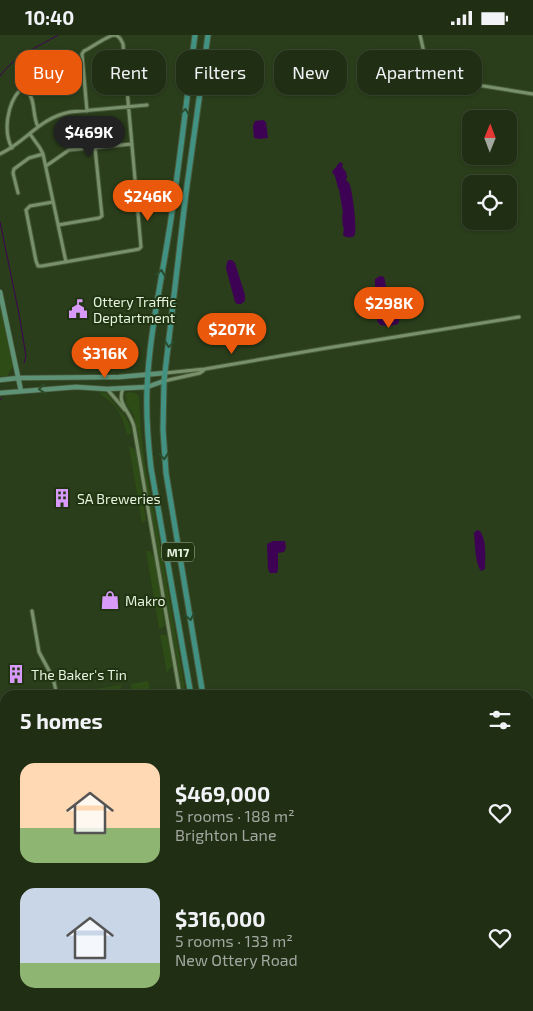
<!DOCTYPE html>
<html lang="en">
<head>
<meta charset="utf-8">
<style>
  :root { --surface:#202e14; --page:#2d3a22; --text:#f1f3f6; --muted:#a2a8a0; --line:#3d4a34; --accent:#ea580c }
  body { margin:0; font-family:"Exo 2",sans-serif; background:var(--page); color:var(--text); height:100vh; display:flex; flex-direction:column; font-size:19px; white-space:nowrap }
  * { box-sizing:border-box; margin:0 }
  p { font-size:16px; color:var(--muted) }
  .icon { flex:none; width:28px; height:28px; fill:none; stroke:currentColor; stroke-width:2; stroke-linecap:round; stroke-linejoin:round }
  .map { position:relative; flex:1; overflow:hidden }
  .sheet { position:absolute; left:0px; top:655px; width:534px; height:321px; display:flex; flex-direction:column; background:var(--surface); border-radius:15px 15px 0 0; box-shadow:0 1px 4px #0004,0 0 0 1px var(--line) }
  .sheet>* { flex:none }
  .banner { position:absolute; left:15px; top:15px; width:504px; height:45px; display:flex; gap:10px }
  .needle { width:32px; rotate:1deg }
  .tools { position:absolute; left:462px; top:75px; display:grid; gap:10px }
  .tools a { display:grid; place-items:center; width:55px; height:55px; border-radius:10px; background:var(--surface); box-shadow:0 1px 4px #0004,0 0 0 1px var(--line); font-size:25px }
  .price { position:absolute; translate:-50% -42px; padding:0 11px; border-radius:18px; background:var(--accent); color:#fff; font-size:16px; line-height:32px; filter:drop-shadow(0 1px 2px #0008) }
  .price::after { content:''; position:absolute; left:50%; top:30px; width:15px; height:11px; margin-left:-8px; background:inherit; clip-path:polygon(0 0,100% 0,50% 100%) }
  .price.active { background:#222; color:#fff }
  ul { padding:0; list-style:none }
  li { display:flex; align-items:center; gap:15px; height:125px; padding:0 20px }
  li span { display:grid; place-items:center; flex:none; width:140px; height:100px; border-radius:15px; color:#555 }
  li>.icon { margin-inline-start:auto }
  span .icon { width:60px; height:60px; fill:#fffc; stroke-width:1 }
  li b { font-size:21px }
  h2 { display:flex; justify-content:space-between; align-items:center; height:60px; padding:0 20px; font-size:21px }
  .tag { padding:0 18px; border-radius:15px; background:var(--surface); box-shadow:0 1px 4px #0004,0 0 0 1px var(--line); font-size:18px; line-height:45px }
  .tag.active { background:var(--accent); color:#fff }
  .status { display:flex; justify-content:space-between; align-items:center; height:35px; padding:0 25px; background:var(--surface); direction:ltr }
  .status svg { height:14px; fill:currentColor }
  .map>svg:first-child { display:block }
</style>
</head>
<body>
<div class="status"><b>10:40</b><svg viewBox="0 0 49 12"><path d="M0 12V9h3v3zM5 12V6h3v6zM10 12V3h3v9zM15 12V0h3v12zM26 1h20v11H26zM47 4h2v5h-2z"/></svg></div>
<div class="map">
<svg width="533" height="976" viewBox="0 0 533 976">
  <rect width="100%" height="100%" fill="#2a3e1b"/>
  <path fill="#2e4c15" d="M 0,271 L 13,332 L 7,341 L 0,342 Z
    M 100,357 L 106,358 C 111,363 114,369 119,375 C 126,382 129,386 131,396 L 130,399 L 128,400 L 127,399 C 122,379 117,370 100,359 Z
    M 130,357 L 135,358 L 139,361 L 141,395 L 145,430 L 158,497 L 186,660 L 183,660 L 134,380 L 125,367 L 127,366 L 125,360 L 126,358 Z
    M 129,411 L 134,414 L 136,417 L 146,485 L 142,488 Z
    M 146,516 L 150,516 L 154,521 L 165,590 L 162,593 L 159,593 Z
    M 160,600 L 166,600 L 168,603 L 172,631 L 170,634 L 168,635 L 168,638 L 167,638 Z
    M 148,646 L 151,660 L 131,660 L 131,649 Z
    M 121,650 L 121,660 L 84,660 L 83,656 Z
    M 0,853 L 5,854 L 5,893 L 0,895 Z"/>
  <path fill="#3e0255" d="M 374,39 L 377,40 L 379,52 L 376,57 L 368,58 L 366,55 L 364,41 Z
    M 263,85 L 266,87 L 268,103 L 259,104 L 254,103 L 253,91 L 255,86 Z
    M 471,114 L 471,121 L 509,121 C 500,126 475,128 465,125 C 462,119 465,115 471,114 Z
    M 340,127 L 343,129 L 342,132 L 346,137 L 347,142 L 346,145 C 347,146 348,147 349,148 C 352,152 358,196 354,201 C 352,203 348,202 346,202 L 343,200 L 344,193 L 343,192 L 342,180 L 343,178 L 339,154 L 338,153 L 335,141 L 332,137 Z
    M 229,225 L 232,225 L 235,228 L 245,260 L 245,266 L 241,269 L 237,269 L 235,267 L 226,233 L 227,227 Z
    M 380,241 L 384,242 C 387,254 390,277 400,283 L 398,289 L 390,291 L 380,290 L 377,286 C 382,273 374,257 375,244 Z
    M 477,495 L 480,496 C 487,506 485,522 485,534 L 481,536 C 475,528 475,508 474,498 Z
    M 273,506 L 285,506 L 286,513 L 284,517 L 278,518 L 278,534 L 277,538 L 270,538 L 268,534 L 267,509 Z"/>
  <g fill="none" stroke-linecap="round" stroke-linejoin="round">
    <path stroke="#3e0255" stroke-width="1" d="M 0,41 C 14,21 38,12 58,0
      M 0,187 L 19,279 L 26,321 L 24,328
      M 0,365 L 2,363"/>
    <g stroke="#495a3b" stroke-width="5">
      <path id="street" d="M 420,0 L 426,26 L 433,36 L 441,41 L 465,48 L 533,59
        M 30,99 L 40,113 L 43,119 L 66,227
        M 12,113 C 3,97 7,69 20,55 L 27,55 C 36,66 32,80 38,92
        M 0,119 C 26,107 39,83 70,77 L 147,70
        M 46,131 L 69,115 L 132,109
        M 18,158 L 13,138 L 14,134 L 29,123 L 43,119
        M 53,167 L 30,171 L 26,175 L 36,226 L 38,231 L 42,231 L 134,215 L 139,214 L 141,212 L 123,9 C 121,5 120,1 115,0 C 108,0 91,13 84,16 L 82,19 L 87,76
        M 58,190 L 99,183 L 102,181 L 95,113
        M 165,338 L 205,334 L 327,313 L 519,282
        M 164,346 L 200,338 L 204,335
        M 107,354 L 125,375
        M 123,354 C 116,368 131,377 134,392 L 180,660
        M 32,576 L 39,617 L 53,643 L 57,660
        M 0,905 L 5,904
        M 0,947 L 5,946
        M 42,971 L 43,976
        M 86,971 L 87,976
        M 172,971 L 173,976
        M 209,971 L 209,976
        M 233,971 L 234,976
        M 459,971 L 460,976
        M 116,976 L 144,971"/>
    </g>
    <g stroke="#495a3b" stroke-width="6">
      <path id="secondary" d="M 0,257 L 21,356
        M 0,345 L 18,343 L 119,342 L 165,338
        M 0,358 L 76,352 L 107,354 L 147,352 L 164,346
        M 0,667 L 5,668
        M 529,873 L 533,874"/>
    </g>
    <g stroke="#495a3b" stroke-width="7">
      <path id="primary" d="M 191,660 L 151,433 C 148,407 146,380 147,354 C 149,303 160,253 168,203 C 179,136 186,68 195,0
        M 203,660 L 166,438 L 163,395 L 164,346 L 186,158 L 208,0
        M 244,971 L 245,976
        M 257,971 L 258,976"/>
    </g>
    <use href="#street" stroke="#79916a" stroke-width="3"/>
    <use href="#secondary" stroke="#5d9276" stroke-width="4.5"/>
    <use href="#primary" stroke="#419282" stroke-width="5"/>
  </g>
  <defs><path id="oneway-chevron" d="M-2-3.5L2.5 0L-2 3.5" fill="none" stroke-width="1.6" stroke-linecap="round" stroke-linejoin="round" transform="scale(1.25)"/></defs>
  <g stroke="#284c2d">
    <use href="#oneway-chevron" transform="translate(185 77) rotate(-82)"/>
    <use href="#oneway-chevron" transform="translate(161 238) rotate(-81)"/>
    <use href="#oneway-chevron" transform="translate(169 309) rotate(97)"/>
    <use href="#oneway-chevron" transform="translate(164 421) rotate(85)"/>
    <use href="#oneway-chevron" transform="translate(190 582) rotate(80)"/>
  </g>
  <use stroke="#2f4c2a" href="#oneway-chevron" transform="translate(42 354) rotate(175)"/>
  <defs>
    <g id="civic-bare" transform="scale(1.5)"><path d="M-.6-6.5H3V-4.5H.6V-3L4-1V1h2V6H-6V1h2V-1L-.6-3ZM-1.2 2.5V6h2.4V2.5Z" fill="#d89af8" stroke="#203411" stroke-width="2.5" paint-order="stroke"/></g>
    <g id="building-bare" transform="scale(1.5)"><path d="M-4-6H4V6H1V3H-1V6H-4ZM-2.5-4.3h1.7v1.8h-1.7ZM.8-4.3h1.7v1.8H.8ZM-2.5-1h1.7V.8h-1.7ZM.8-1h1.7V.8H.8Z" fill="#d89af8" stroke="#203411" stroke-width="2.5" paint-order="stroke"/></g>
    <g id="shop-bare" transform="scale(1.5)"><path d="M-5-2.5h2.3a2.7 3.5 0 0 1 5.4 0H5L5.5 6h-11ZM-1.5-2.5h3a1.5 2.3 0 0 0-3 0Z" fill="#d89af8" stroke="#203411" stroke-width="2.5" paint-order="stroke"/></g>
  </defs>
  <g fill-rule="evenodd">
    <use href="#civic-bare" x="78" y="274"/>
    <use href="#building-bare" x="62" y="463"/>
    <use href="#shop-bare" x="110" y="565"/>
    <use href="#building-bare" x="16" y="639"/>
  </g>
  <g text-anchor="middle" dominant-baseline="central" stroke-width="4" stroke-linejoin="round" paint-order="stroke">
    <rect fill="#203411" stroke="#aab9a0" stroke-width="1" x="162" y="507.5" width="32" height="19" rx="4"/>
    <g font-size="12" font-weight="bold" fill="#e5f2dd">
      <text x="178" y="517">M17</text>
    </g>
    <g font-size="14" fill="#e5f2dd" stroke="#203411" text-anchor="start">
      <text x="93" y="266">Ottery Traffic<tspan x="93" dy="16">Deptartment</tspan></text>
      <text x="77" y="463">SA Breweries</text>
      <text x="125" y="565">Makro</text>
      <text x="31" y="639">The Baker's Tin</text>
    </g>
  </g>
</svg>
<div class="tools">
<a><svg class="needle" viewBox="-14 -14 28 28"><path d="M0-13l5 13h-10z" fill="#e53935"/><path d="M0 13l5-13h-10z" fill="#a2a8a0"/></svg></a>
<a><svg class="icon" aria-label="locate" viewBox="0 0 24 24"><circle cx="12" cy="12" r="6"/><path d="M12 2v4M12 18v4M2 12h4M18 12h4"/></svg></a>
</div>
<b class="price active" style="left:89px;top:123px">$469K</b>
<b class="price" style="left:148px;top:187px">$246K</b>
<b class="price" style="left:389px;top:294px">$298K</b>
<b class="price" style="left:232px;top:320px">$207K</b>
<b class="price" style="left:105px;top:344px">$316K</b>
<div class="banner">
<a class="tag active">Buy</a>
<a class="tag">Rent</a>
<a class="tag">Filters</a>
<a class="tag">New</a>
<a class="tag">Apartment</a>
</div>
<section class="sheet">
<h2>5 homes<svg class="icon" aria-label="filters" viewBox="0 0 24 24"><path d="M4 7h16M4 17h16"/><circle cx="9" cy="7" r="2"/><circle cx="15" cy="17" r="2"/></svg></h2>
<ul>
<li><span style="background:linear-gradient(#ffd9b3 65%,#8fb573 0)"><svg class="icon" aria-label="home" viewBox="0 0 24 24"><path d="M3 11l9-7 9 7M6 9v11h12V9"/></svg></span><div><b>$469,000</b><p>5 rooms · 188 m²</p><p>Brighton Lane</p></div><svg class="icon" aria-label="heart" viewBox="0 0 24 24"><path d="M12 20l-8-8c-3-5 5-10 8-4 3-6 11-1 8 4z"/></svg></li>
<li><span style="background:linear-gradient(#c9d6e8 75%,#8fb573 0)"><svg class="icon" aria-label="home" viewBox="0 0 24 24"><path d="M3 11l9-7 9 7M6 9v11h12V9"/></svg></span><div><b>$316,000</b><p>5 rooms · 133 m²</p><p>New Ottery Road</p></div><svg class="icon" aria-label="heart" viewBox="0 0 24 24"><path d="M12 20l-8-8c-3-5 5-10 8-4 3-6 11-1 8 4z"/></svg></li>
</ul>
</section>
</div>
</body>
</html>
